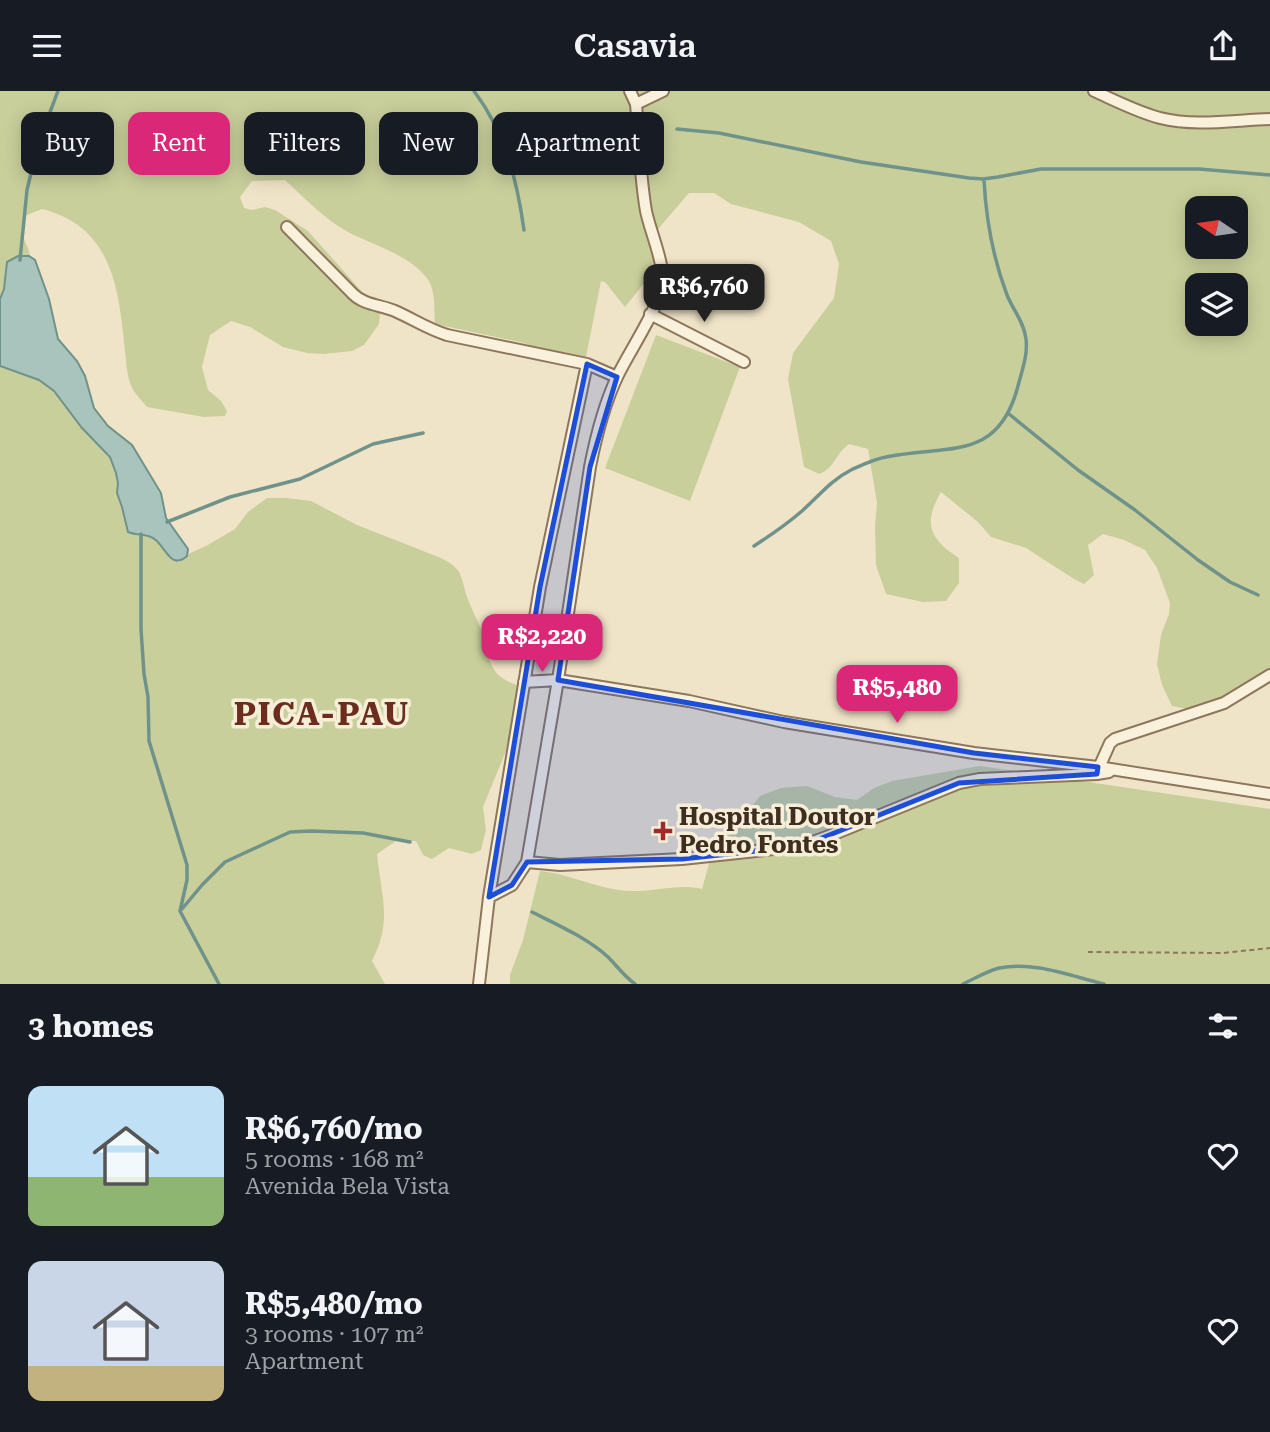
<!DOCTYPE html>
<html lang="en">
<head>
<meta charset="utf-8">
<style>
  :root { --surface:#171b24; --page:#20242c; --text:#f1f3f6; --muted:#9ea1a6; --accent:#db2777 }
  body { margin:0; font-family:"Roboto Serif",serif; background:var(--page); color:var(--text); height:100vh; display:flex; flex-direction:column; font-size:26px; white-space:nowrap }
  * { box-sizing:border-box; margin:0 }
  p { font-size:23px; color:var(--muted) }
  .icon { flex:none; width:38px; height:38px; fill:none; stroke:currentColor; stroke-width:2; stroke-linecap:round; stroke-linejoin:round }
  .map { position:relative; height:893px; overflow:hidden }
  .panel { display:flex; flex-direction:column; background:var(--surface); flex:1 }
  .panel>* { flex:none }
  .banner { position:absolute; left:21px; top:21px; width:700px; height:63px; display:flex; gap:14px }
  .needle { width:46px; rotate:283deg }
  .buttons { position:absolute; left:1185px; top:105px; display:grid; gap:14px }
  .buttons a { display:grid; place-items:center; width:63px; height:63px; border-radius:14px; background:var(--surface); box-shadow:0 4px 18px #0003; font-size:35px }
  .price { position:absolute; translate:-50% -60px; padding:0 16px; border-radius:14px; background:var(--accent); color:#fff; font-size:23px; line-height:46px; filter:drop-shadow(0 2px 4px #0008) }
  .price::after { content:''; position:absolute; left:50%; top:42px; width:21px; height:16px; margin-left:-10px; background:inherit; clip-path:polygon(0 0,100% 0,50% 100%) }
  .price.active { background:#222; color:#fff }
  ul { padding:0; list-style:none }
  li { display:flex; align-items:center; gap:21px; height:175px; padding:0 28px }
  li span { display:grid; place-items:center; flex:none; width:196px; height:140px; border-radius:14px; color:#555 }
  li>.icon { margin-inline-start:auto }
  span .icon { width:84px; height:84px; fill:#fffc; stroke-width:1 }
  li b { font-size:30px }
  h2 { display:flex; justify-content:space-between; align-items:center; height:84px; padding:0 28px; font-size:30px }
  .tag { padding:0 24px; border-radius:14px; background:var(--surface); box-shadow:0 4px 18px #0003; font-size:24px; line-height:63px }
  .tag.active { background:var(--accent); color:#fff }
  header { display:flex; justify-content:space-between; align-items:center; height:91px; padding:0 28px; background:var(--surface); font-size:32px; font-weight:600 }
  .map>svg:first-child { display:block }
</style>
</head>
<body>
<header><svg class="icon" aria-label="menu" viewBox="0 0 24 24"><path d="M4 6h16M4 12h16M4 18h16"/></svg>Casavia<svg class="icon" aria-label="share" viewBox="0 0 24 24"><path d="M12 15V3M7 8l5-5 5 5M5 13v7h14v-7"/></svg></header>
<div class="map">
<svg width="1270" height="893" viewBox="0 0 1270 893">
  <rect width="100%" height="100%" fill="#f0e4c8"/>
  <path fill="#c9cf9b" fill-rule="evenodd" d="M 0,0 L 1270,0 L 1270,580 L 1215,611 L 1188,618 L 1172,615 L 1162,594 L 1157,573 L 1161,544 L 1169,523 L 1170,512 L 1157,477 L 1145,459 L 1124,449 L 1103,443 L 1088,454 L 1094,484 L 1084,493 L 1074,488 L 1026,457 L 991,446 L 978,431 L 941,401 C 923,432 929,448 959,467 L 959,492 L 946,510 L 923,511 L 886,503 L 876,474 L 875,435 L 877,412 L 868,358 L 849,353 C 835,363 835,377 819,383 L 804,376 L 788,288 L 793,262 L 834,207 L 839,173 L 831,150 L 799,131 L 731,113 L 714,102 L 689,102 L 653,144 L 653,171 L 645,191 L 625,216 L 605,191 L 601,190 L 585,271 L 520,251 L 435,233 C 434,219 436,197 426,186 C 405,160 365,153 338,135 C 319,122 302,105 285,89 L 252,90 L 240,106 L 244,117 L 252,119 L 265,116 L 275,119 L 308,140 L 380,221 L 379,233 L 364,254 L 352,260 L 324,263 L 307,262 L 283,256 L 250,236 L 231,230 L 210,244 L 202,276 L 208,299 L 221,310 L 227,320 L 225,325 L 204,326 L 147,316 C 143,311 137,305 133,299 C 126,286 126,266 124,251 C 118,191 109,135 42,118 L 27,124 C 13,145 29,148 30,166 L 18,165 L 6,176 L 4,198 L 0,208 ZM 1197,117 L 1236,117 L 1236,156 L 1197,156 ZM 1197,194 L 1236,194 L 1236,233 L 1197,233 Z
    M 656,244 L 740,276 L 690,410 L 605,377 Z
    M 0,275 L 39,289 L 54,300 L 82,337 L 110,366 L 116,382 L 118,392 L 117,402 L 122,416 L 128,441 L 137,444 L 150,445 L 156,449 L 170,466 L 178,471 L 181,470 L 188,463 L 206,455 L 235,438 L 248,421 L 267,407 L 287,407 L 311,410 L 357,434 L 441,467 C 464,479 460,484 467,506 C 471,518 478,529 482,541 C 491,569 487,585 520,595 L 508,655 L 483,716 L 486,739 L 481,759 L 472,763 L 449,757 L 432,768 L 423,764 L 416,750 L 396,750 L 377,763 C 381,805 393,829 372,870 L 385,893 L 0,893 Z
    M 980,675 L 1270,718 L 1270,893 L 510,893 L 510,884 L 523,849 L 540,780 C 571,783 599,799 631,800 C 654,801 679,792 702,798 L 710,769 L 760,705 L 781,697 L 807,695 L 835,706 L 857,709 L 874,697 L 892,690 Z"/>
  <path fill="#a9c4bc" stroke="#6f938a" stroke-width="2" d="M 18,165 L 29,165 L 35,169 L 49,208 L 58,248 L 77,270 L 85,285 L 94,317 L 108,335 L 132,354 L 161,402 L 166,427 L 188,458 L 187,465 C 169,481 165,451 151,446 C 144,443 135,444 128,441 L 122,416 L 117,402 L 118,392 L 116,382 L 110,366 L 82,337 L 54,300 L 39,289 L 0,275 L 0,208 L 4,198 L 7,171 Z"/>
  <g fill="none" stroke-linecap="round" stroke-linejoin="round">
    <path stroke="#6f938a" stroke-width="3.5" d="M 474,0 C 505,41 517,89 524,139
      M 677,38 L 719,42 L 861,71 L 969,87 L 983,88 L 998,86 L 1041,78 L 1199,78 L 1270,84
      M 20,169 L 27,99 L 38,53 L 58,0
      M 1009,323 L 1078,379 L 1135,419 L 1198,469 L 1230,491 L 1258,504
      M 167,431 L 230,406 L 300,388 L 373,353 L 423,342
      M 141,443 L 141,538 L 144,583 L 148,606 L 149,650 L 187,774 L 187,789 L 180,820 L 219,893
      M 754,455 C 771,444 787,433 802,420 C 818,406 831,389 851,379 C 862,374 874,368 886,366 C 947,353 998,372 1018,295 C 1022,279 1028,264 1026,248 C 1024,231 1013,219 1007,204 C 993,167 986,128 984,89
      M 182,818 L 202,794 L 225,771 L 290,741 L 311,740 L 363,742 L 410,751
      M 532,821 C 558,834 587,847 608,866 C 617,875 624,885 635,893
      M 963,893 C 974,888 987,880 999,877 C 1034,870 1070,885 1104,893"/>
    <g stroke="#8d765c" stroke-width="14">
      <path id="street" d="M 1094,0 C 1116,10 1137,21 1160,27 C 1196,36 1234,29 1270,28
        M 636,13 L 663,0
        M 287,136 L 353,203 C 364,214 381,214 395,220 C 413,228 428,238 447,244 L 587,273 L 617,286
        M 650,223 L 744,271
        M 524,591 L 558,589 L 689,610 L 784,631 L 974,662 L 1098,676 L 1270,703
        M 1097,681 L 1110,652 L 1115,648 L 1224,612 L 1270,584
        M 527,771 L 560,774 L 682,768 L 802,755 L 829,745 L 959,692 L 980,688 L 1097,683 L 1109,681
        M 489,806 L 512,794 L 527,771 L 558,589 L 590,376 C 596,345 604,313 618,284 C 630,259 658,219 662,193 C 665,173 650,140 646,120 C 640,85 639,49 636,13 L 630,0
        M 479,893 L 489,806 L 540,496 L 587,273"/>
    </g>
    <path stroke="#8d765c" stroke-width="2" stroke-dasharray="5 3.5" stroke-linecap="butt" d="M 1088,861 L 1223,862 L 1270,857"/>
    <use href="#street" stroke="#faf1dc" stroke-width="10"/>
  </g>
  <path fill="#1d4ed8" fill-opacity="0.2" stroke="#1d4ed8" stroke-width="5" stroke-linejoin="round" d="M 587,273 L 617,286 L 590,376 L 558,589 L 974,662 L 1098,676 L 1097,683 L 959,692 L 802,755 L 682,768 L 527,771 L 512,794 L 489,806 L 540,496 Z"/>
  <path fill="#9e2a2b" stroke="#f7eed8" stroke-width="2.5" d="M659.5 729.5h7v7h7v7h-7v7h-7v-7h-7v-7h7z"/>
  <g text-anchor="middle" dominant-baseline="central" stroke-width="7" stroke-linejoin="round" paint-order="stroke">
    <g font-size="24" font-weight="bold" fill="#3d2e20" stroke="#f7eed8" text-anchor="start">
      <text x="679" y="726">Hospital Doutor<tspan x="679" dy="28">Pedro Fontes</tspan></text>
    </g>
    <g font-size="32" font-weight="bold" letter-spacing="2" fill="#6b2e1e" stroke="#f7eed8">
      <text x="322" y="623">PICA-PAU</text>
    </g>
  </g>
</svg>
<div class="buttons">
<a><svg class="needle" viewBox="-14 -14 28 28"><path d="M0-13l5 13h-10z" fill="#e53935"/><path d="M0 13l5-13h-10z" fill="#9ea1a6"/></svg></a>
<a><svg class="icon" aria-label="layers" viewBox="0 0 24 24"><path d="M12 4l9 5-9 5-9-5zM3 14l9 5 9-5"/></svg></a>
</div>
<b class="price active" style="left:704px;top:233px">R$6,760</b>
<b class="price" style="left:542px;top:583px">R$2,220</b>
<b class="price" style="left:897px;top:634px">R$5,480</b>
<div class="banner">
<a class="tag">Buy</a>
<a class="tag active">Rent</a>
<a class="tag">Filters</a>
<a class="tag">New</a>
<a class="tag">Apartment</a>
</div>
</div>
<section class="panel">
<h2>3 homes<svg class="icon" aria-label="filters" viewBox="0 0 24 24"><path d="M4 7h16M4 17h16"/><circle cx="9" cy="7" r="2"/><circle cx="15" cy="17" r="2"/></svg></h2>
<ul>
<li><span style="background:linear-gradient(#bfe0f5 65%,#8fb573 0)"><svg class="icon" aria-label="home" viewBox="0 0 24 24"><path d="M3 11l9-7 9 7M6 9v11h12V9"/></svg></span><div><b>R$6,760/mo</b><p>5 rooms · 168 m²</p><p>Avenida Bela Vista</p></div><svg class="icon" aria-label="heart" viewBox="0 0 24 24"><path d="M12 20l-8-8c-3-5 5-10 8-4 3-6 11-1 8 4z"/></svg></li>
<li><span style="background:linear-gradient(#c9d6e8 75%,#c2b280 0)"><svg class="icon" aria-label="home" viewBox="0 0 24 24"><path d="M3 11l9-7 9 7M6 9v11h12V9"/></svg></span><div><b>R$5,480/mo</b><p>3 rooms · 107 m²</p><p>Apartment</p></div><svg class="icon" aria-label="heart" viewBox="0 0 24 24"><path d="M12 20l-8-8c-3-5 5-10 8-4 3-6 11-1 8 4z"/></svg></li>
</ul>
</section>
</body>
</html>
